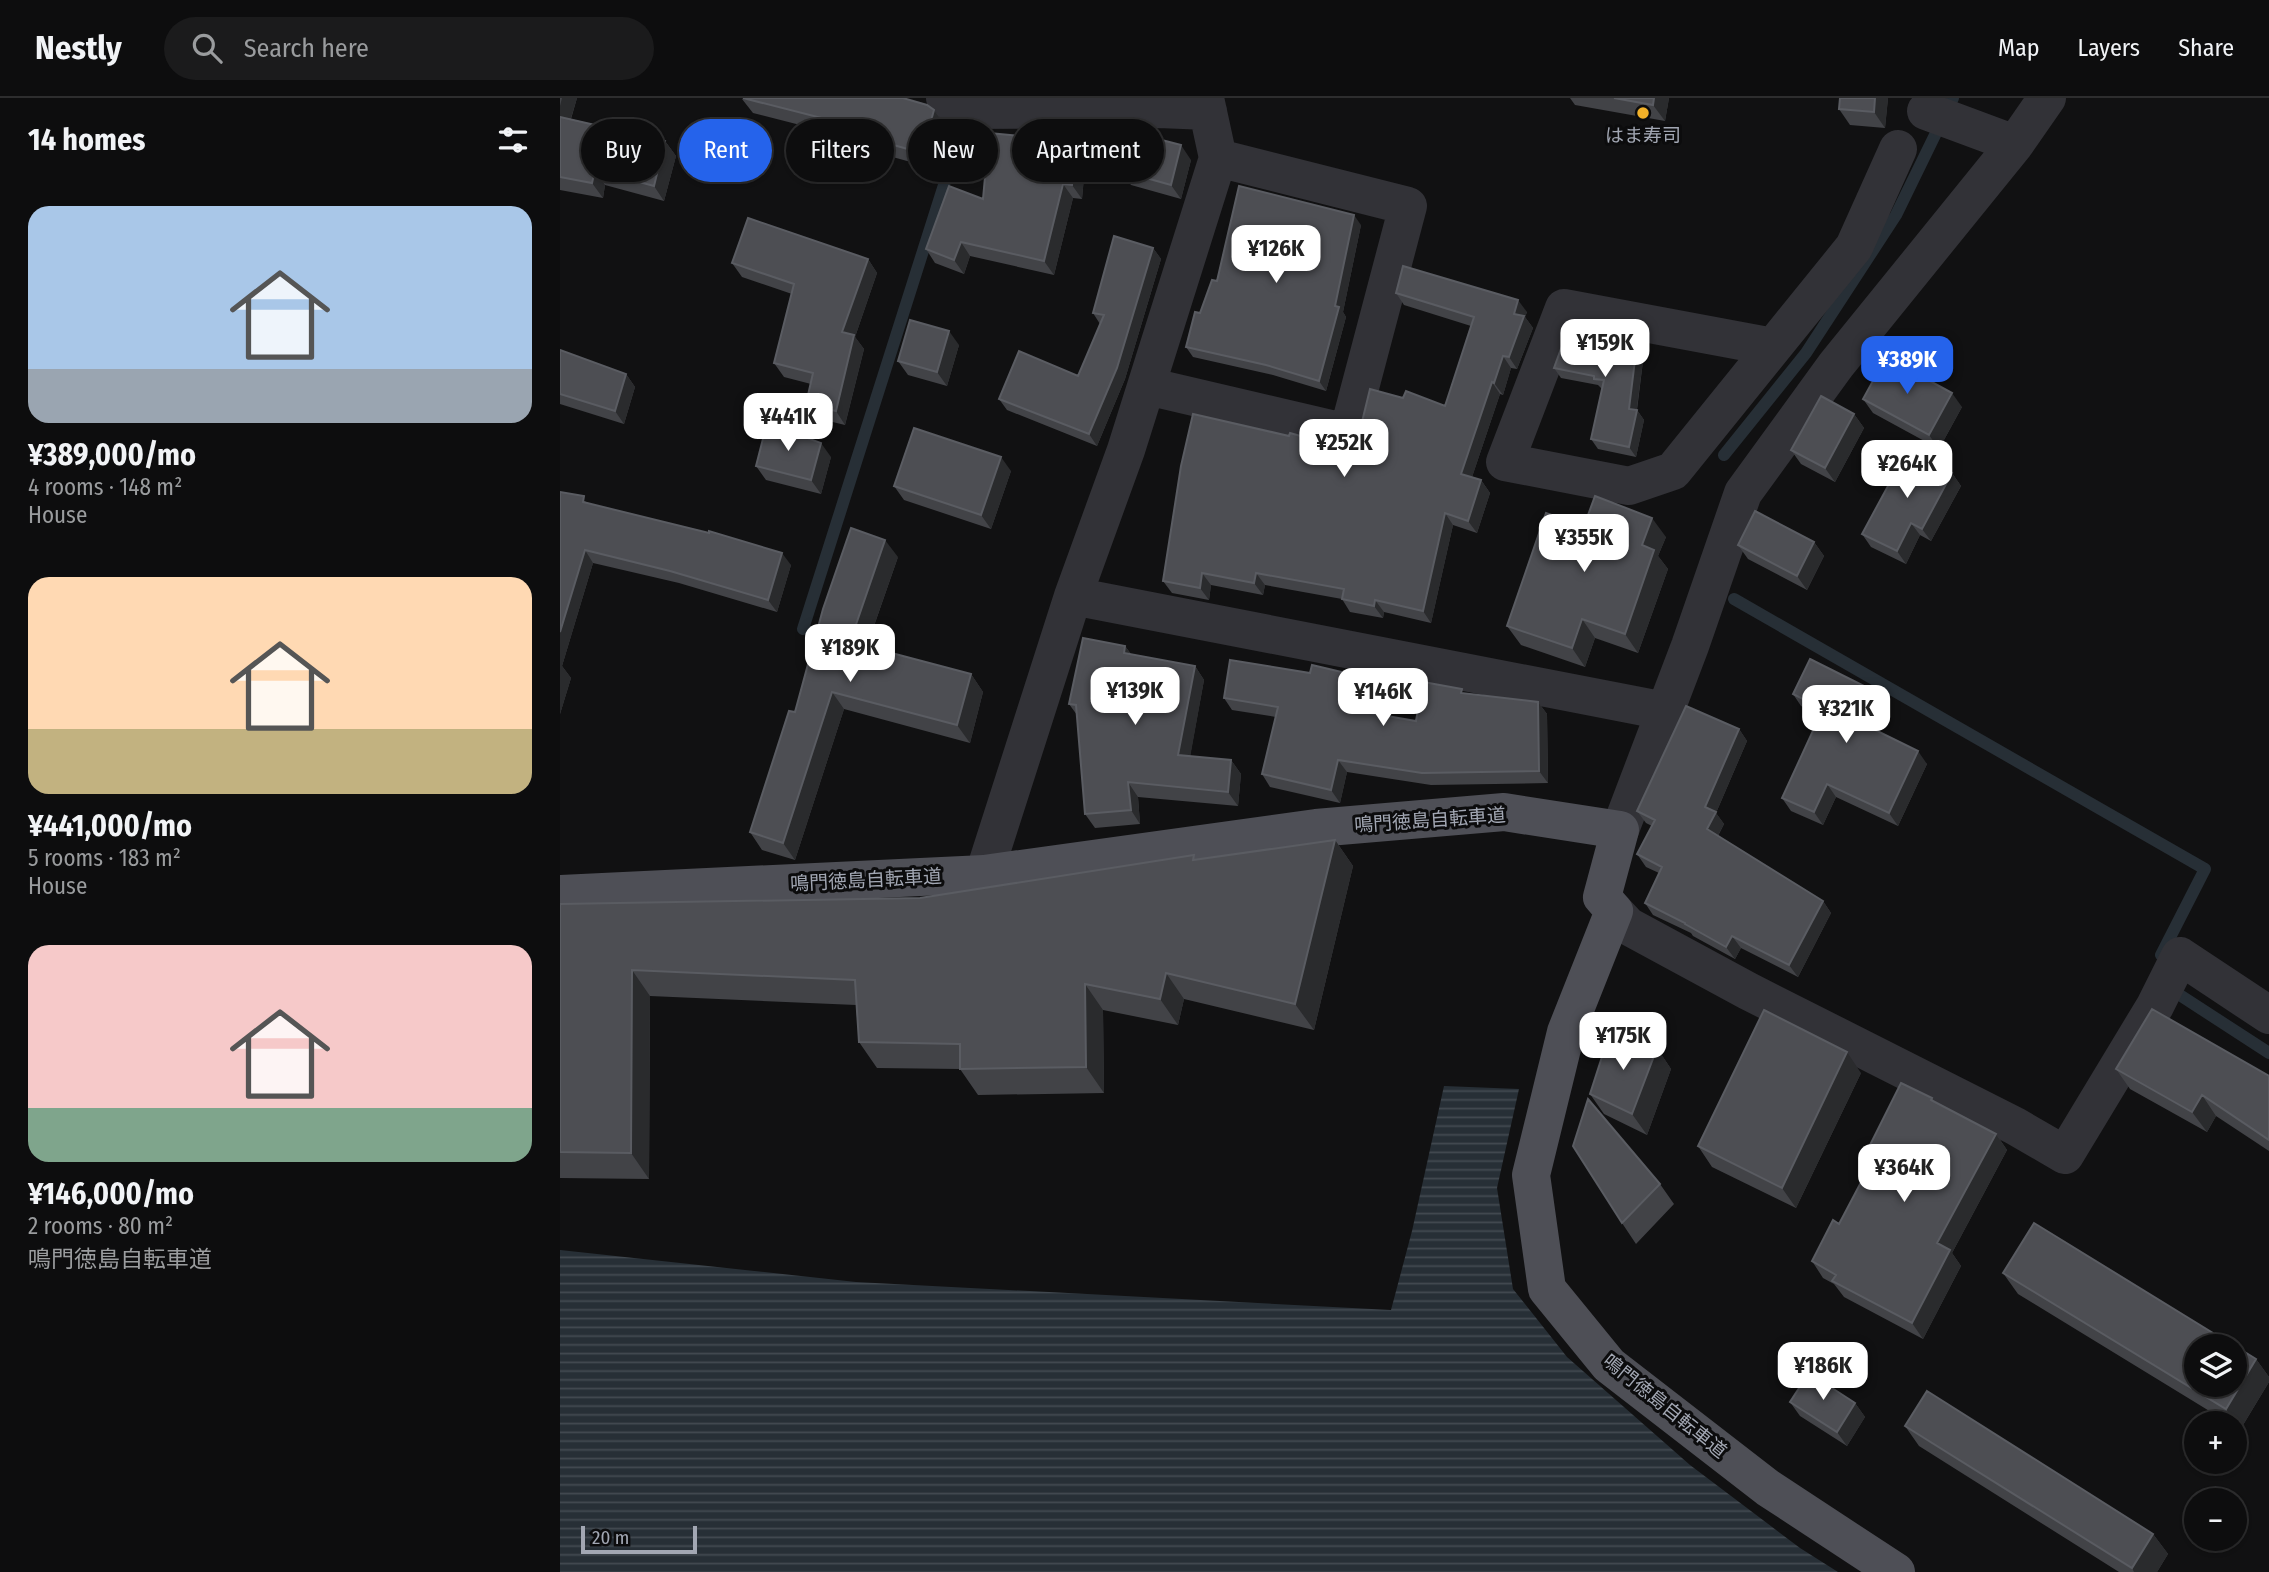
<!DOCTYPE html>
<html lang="en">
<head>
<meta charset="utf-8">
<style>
  :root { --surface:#0d0d0e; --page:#1b1b1c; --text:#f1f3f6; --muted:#9a9c9e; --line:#2d2d2e; --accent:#2563eb }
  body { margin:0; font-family:"Fira Sans Condensed","Noto Sans JP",sans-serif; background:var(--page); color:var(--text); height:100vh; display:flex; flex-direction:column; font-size:26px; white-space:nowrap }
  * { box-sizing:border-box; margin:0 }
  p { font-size:23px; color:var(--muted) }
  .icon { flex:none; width:38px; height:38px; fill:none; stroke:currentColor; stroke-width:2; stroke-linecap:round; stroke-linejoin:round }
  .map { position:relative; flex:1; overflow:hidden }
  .details { display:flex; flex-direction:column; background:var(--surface); width:560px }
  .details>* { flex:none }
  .hud { position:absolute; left:21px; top:21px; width:665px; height:63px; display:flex; gap:14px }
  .fabs { position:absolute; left:1624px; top:1236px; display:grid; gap:14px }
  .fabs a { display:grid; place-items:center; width:63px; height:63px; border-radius:50%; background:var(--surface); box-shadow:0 2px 5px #0004,0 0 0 2px var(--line); font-size:35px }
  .scale { position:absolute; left:21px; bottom:18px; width:116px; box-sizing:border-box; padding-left:7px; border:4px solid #a2a7b3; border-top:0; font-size:19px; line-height:24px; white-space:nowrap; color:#a2a7b3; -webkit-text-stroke:5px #0c0c0d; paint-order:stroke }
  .price { position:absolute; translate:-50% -60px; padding:0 16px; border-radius:14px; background:#fff; color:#222; font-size:23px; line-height:46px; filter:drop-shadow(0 2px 4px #0008) }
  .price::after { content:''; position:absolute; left:50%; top:42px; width:21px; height:16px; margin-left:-10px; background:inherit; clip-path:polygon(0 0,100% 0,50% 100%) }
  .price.selected { background:var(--accent); color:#fff }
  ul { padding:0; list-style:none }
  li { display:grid; align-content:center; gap:14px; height:371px; padding:0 28px }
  li span { display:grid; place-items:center; height:217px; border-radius:21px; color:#555 }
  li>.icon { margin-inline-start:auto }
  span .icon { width:126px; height:126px; fill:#fffc; stroke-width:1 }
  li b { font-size:30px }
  h2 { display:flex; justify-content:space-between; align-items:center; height:84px; padding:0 28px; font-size:30px }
  .chip { padding:0 24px; border-radius:32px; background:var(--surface); box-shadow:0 2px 5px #0004,0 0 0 2px var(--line); font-size:24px; line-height:63px }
  .chip.selected { background:var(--accent); color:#fff }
  header { display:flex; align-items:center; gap:42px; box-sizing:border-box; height:98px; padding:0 35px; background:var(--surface); border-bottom:2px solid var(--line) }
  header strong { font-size:33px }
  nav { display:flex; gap:38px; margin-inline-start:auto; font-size:24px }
  .search { width:490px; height:63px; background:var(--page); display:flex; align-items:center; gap:18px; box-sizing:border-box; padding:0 24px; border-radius:38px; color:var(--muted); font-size:26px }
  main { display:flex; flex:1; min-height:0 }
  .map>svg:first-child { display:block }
</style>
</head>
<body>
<header>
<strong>Nestly</strong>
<div class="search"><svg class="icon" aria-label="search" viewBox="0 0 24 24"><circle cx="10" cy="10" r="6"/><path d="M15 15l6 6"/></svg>Search here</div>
<nav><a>Map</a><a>Layers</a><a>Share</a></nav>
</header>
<main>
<section class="details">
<h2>14 homes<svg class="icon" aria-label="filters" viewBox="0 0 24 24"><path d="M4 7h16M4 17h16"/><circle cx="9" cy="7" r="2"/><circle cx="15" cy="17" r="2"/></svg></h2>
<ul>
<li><span style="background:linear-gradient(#a9c7e8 75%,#9aa5b1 0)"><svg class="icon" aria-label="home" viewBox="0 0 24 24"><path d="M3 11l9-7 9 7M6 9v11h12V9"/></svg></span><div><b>¥389,000/mo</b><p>4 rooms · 148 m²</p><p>House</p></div></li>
<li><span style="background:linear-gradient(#ffd9b3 70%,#c2b280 0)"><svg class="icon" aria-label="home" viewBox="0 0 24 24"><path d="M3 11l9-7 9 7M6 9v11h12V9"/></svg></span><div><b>¥441,000/mo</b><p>5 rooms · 183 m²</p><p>House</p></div></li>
<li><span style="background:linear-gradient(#f6c9c9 75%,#7fa58c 0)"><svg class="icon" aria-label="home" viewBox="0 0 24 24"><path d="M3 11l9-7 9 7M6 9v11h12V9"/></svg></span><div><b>¥146,000/mo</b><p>2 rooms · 80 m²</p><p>鳴門徳島自転車道</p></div></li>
</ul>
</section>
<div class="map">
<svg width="1709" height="1474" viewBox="0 0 1709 1474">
  <defs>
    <pattern id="water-rules" width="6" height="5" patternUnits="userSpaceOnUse" patternTransform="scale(1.75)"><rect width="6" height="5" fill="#272f36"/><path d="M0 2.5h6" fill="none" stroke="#434a51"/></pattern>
  </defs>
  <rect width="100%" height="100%" fill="#111112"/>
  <path fill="url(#water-rules)" d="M 884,988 L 959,991 L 937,1090 L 953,1191 L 1007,1259 L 1130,1367 L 1240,1450 L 1278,1474 L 0,1474 L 0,1152 L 296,1184 L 831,1212 L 852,1133 Z"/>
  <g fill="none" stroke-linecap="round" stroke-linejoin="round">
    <path stroke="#272f36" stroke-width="12" d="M 1164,357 L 1246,255 L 1336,117 L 1393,0
      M 1174,501 L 1645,771 L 1601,857
      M 243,531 L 403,27
      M 1609,890 L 1709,955"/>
    <path stroke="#323237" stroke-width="38" d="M 385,0 L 402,12 L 599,11 L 648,13
      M 1366,13 L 1455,46
      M 1213,249 L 1004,210 L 945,364 L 1069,388 L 1113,373 L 1294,149 L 1338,51
      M 587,288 L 788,335 L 848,108 L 658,60
      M 513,498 L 1105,613
      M 1060,732 L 1130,548 L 1183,395 L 1276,267 L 1455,46 L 1487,0
      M 424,776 L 513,498 L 566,352 L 658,60 L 645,0
      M 1054,813 L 1068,828 L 1188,893 L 1455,1028 L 1505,1057 L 1595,908 L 1620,858 L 1709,917"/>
    <path stroke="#4e4f56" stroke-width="38" d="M 0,796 L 424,776 L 756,730 L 944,714 L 1060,732 L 1042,799 L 1054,813 L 1006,934 L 971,1077 L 987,1191 L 1049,1267 L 1208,1390 L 1336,1474"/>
  </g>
  <path fill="#424347" d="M 0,0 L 17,0 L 11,21 L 105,43 L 116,58 L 104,103 L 45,87 L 43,100 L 0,92 Z
    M 1010,0 L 1109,0 L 1105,23 L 1015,7 Z
    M 1328,0 L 1325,30 L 1290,27 L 1279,11 Z
    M 182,1 L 374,12 L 385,27 L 372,70 L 297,49 L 291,40 L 193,15 Z
    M 516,43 L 526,57 L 522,101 L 513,100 L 494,177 L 410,158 L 404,176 L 375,165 L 366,151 L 423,101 Z
    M 631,62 L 621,101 L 571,87 L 561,73 Z
    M 801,127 L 783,214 L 786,219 L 766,293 L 713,277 L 633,259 L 626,249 L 640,215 L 657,183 Z
    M 593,150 L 601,161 L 565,281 L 537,348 L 447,312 L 439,301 L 518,278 L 540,226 L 533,215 Z
    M 308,161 L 317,175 L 295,239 L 304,251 L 285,327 L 256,320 L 246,306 L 251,286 L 224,279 L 214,265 L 232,196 L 182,179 L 172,165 Z
    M 836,195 L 967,214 L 965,219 L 973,230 L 957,271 L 951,270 L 943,297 L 940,296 L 912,379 L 921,382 L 930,395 L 917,435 L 893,427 L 871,525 L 824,514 L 823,520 L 790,514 L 782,501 L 705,487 L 703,497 L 651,487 L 649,502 L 612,495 L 603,483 L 790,352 L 843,300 L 885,308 L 911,228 L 844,207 Z
    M 1032,237 L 1053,239 L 1078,237 L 1085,247 L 1077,312 L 1084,322 L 1076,359 L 1038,351 L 1031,341 L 1042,291 L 1038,287 L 1001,280 L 994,270 Z
    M 399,247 L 387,288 L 348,277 L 338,263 Z
    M 0,252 L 66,276 L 75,289 L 64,326 L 0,306 Z
    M 1303,301 L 1402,309 L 1379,351 L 1313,315 Z
    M 1294,316 L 1304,330 L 1275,384 L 1241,366 L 1231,352 Z
    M 271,359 L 261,396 L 206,382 L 196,368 Z
    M 451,373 L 431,431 L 344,402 L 334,388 Z
    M 1392,375 L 1401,388 L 1371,443 L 1360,437 L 1346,466 L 1311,449 L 1302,436 Z
    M 0,394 L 29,405 L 231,467 L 217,514 L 119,485 L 33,465 L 2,568 L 11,580 L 0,616 Z
    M 1024,428 L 1106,439 L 1098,458 L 1108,471 L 1078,555 L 1035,540 L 1025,569 L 961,547 L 947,528 Z
    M 1254,444 L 1264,458 L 1247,492 L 1188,461 L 1178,447 Z
    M 338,459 L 307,548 L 411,576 L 423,594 L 410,645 L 284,611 L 235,762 L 202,752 L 190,734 L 235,614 Z
    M 565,548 L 571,556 L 635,568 L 644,582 L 630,658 L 671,662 L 681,676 L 678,708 L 578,699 L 580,726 L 535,730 L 525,716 L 517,617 L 509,606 Z
    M 798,589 L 793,612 L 856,623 L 905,595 L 978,604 L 987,616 L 988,685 L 871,687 L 787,674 L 780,705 L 710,689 L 702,676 L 716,619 L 672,612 L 664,600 Z
    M 1233,596 L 1320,596 L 1329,608 L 1317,633 L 1367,666 L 1338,728 L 1276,699 L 1263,727 L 1231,713 L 1222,700 L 1260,618 L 1241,608 Z
    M 1179,631 L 1187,643 L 1156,715 L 1164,726 L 1158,738 L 1263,803 L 1271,815 L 1238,879 L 1181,850 L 1175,861 L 1133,838 L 1131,835 L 1093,817 L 1085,805 L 1099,775 L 1086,769 L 1077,756 L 1092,728 L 1086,725 L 1077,713 Z
    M 775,742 L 793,768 L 754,932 L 624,901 L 618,927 L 543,912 L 544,995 L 418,997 L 400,971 L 317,970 L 299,944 L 296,907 L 90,898 L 89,1081 L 0,1080 L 0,806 L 360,800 Z
    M 1097,950 L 1111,971 L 1087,1037 L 1044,1016 L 1030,996 Z
    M 1556,971 L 1709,978 L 1709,1053 L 1656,1018 L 1647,1034 L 1570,991 Z
    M 1301,975 L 1236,1110 L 1152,1069 L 1138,1048 Z
    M 1372,1000 L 1375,1004 L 1436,1036 L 1447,1052 L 1392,1155 L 1401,1168 L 1363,1241 L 1284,1199 L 1274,1186 L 1263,1180 L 1252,1163 L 1279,1126 L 1306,1075 L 1300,1067 Z
    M 1100,1086 L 1114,1106 L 1076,1146 L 1062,1125 Z
    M 1443,1175 L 1696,1261 L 1709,1279 L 1709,1284 L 1680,1332 L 1675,1328 L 1675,1325 L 1669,1325 L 1458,1196 Z
    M 1230,1304 L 1295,1305 L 1305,1319 L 1287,1348 L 1240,1318 Z
    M 1345,1328 L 1593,1436 L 1608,1456 L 1597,1474 L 1559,1474 L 1359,1348 Z"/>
  <path fill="#2a2b2d" d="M 2,0 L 17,0 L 7,33 L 0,23 L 0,8 Z
    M 1094,0 L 1109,0 L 1105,23 L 1093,7 Z
    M 1315,0 L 1328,0 L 1325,30 L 1314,14 Z
    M 374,12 L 385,27 L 372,70 L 362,55 Z
    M 105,43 L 116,58 L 104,103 L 94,88 Z
    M 516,43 L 526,57 L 522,101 L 512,87 Z
    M 621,47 L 631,62 L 621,101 L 611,87 Z
    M 35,72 L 45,87 L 43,100 L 32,85 Z
    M 503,86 L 513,100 L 494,177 L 484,163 Z
    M 794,117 L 801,127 L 783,214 L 786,219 L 766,293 L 759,283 Z
    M 401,144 L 410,158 L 404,176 L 394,162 Z
    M 593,150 L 601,161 L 565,281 L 537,348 L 529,336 Z
    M 308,161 L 317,175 L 295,239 L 304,251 L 285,327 L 276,313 L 282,234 Z
    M 958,202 L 967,214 L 965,219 L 973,230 L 957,271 L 949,259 L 954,216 Z
    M 389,233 L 399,247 L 387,288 L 377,274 Z
    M 1078,237 L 1085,247 L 1076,317 L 1077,312 L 1084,322 L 1076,359 L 1069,349 L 1069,311 Z
    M 943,258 L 951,270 L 943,297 L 934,285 Z
    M 66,276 L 75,289 L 64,326 L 55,313 Z
    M 932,284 L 940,296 L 909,388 L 901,376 Z
    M 1392,295 L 1402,309 L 1379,351 L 1369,337 Z
    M 1294,316 L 1304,330 L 1275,384 L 1265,370 Z
    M 261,345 L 271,359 L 261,396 L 251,382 Z
    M 441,359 L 451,373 L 431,431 L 421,417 Z
    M 1392,375 L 1401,388 L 1371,443 L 1362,431 Z
    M 921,382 L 930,395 L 917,435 L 908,423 Z
    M 885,415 L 893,427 L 871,525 L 863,513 Z
    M 1092,420 L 1106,439 L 1098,458 L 1108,471 L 1078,555 L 1065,536 L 1082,447 Z
    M 1351,425 L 1360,437 L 1346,466 L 1337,453 Z
    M 325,442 L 338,459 L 302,562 L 290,544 Z
    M 1254,444 L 1264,458 L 1247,492 L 1237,478 Z
    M 25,452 L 33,465 L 2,568 L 11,580 L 0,616 L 0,534 Z
    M 222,455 L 231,467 L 217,514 L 208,502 Z
    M 642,475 L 651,487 L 649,502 L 640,490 Z
    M 696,475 L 705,487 L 703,497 L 694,485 Z
    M 815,502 L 824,514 L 823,520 L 814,508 Z
    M 1022,521 L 1035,540 L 1025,569 L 1012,550 Z
    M 565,548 L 575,562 L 564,555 Z
    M 635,568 L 644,582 L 628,671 L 618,657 Z
    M 411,576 L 423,594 L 410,645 L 397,627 Z
    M 790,576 L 798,589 L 790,622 L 781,610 Z
    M 272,594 L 284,611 L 235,762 L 223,745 Z
    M 1320,596 L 1329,608 L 1314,640 L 1305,627 Z
    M 978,604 L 987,616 L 988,685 L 979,673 Z
    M 1179,631 L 1187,643 L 1156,715 L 1164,726 L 1155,743 L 1147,731 L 1145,709 Z
    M 1358,653 L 1367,666 L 1338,728 L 1329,715 Z
    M 671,662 L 681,676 L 678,708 L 668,694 Z
    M 778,662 L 787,674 L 780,705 L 771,692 Z
    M 568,684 L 578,699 L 580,726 L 571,712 Z
    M 1267,686 L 1276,699 L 1263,727 L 1254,714 Z
    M 775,742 L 793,768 L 754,932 L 735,906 Z
    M 1263,803 L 1271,815 L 1238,879 L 1229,867 Z
    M 1172,838 L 1181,850 L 1175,861 L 1166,849 Z
    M 72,872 L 90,898 L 89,1081 L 71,1055 Z
    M 606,875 L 624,901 L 618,927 L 600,901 Z
    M 525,886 L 543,912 L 544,995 L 526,969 Z
    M 1097,950 L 1111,971 L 1087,1037 L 1072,1016 Z
    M 1287,954 L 1301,975 L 1236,1110 L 1222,1090 Z
    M 1642,997 L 1656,1018 L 1647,1034 L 1632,1014 Z
    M 1436,1036 L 1447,1052 L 1392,1155 L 1401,1168 L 1363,1241 L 1352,1225 L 1377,1145 Z
    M 1696,1261 L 1709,1279 L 1709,1284 L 1680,1332 L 1666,1311 Z
    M 1295,1305 L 1305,1319 L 1287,1348 L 1277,1334 Z
    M 1593,1436 L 1608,1456 L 1597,1474 L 1574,1474 L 1572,1470 Z"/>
  <path fill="#4d4e53" stroke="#5a5c62" stroke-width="2" d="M 183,0 L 343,0 L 367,7 L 374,12 L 362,55 L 287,34 L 289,27 Z
    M 1054,0 L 1094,0 L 1093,7 Z
    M 1280,0 L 1315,0 L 1314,14 L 1279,11 Z
    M 0,19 L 105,43 L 94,88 L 35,72 L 32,85 L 0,79 Z
    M 571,34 L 621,47 L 611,87 L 561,73 Z
    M 429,35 L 516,43 L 512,87 L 503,86 L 484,163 L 401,144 L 394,162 L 366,151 L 389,88 L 423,101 Z
    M 679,88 L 794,117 L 775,208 L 779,209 L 759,283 L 706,267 L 626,249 L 635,214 L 640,215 L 652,182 L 657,183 Z
    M 188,120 L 308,161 L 282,234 L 294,237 L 276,313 L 246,306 L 253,275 L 214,265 L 234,186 L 172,165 Z
    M 554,138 L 593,150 L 557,270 L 529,336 L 439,301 L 459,253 L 518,278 L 544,217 L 533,215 Z
    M 843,168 L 958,202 L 954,216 L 964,218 L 949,259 L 943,258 L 934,285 L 932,284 L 901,376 L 921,382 L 908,423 L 885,415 L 863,513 L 815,502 L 814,508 L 782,501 L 784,491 L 696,475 L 694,485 L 642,475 L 640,490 L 603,483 L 621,368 L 633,316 L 729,338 L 730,335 L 790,352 L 792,340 L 801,328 L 810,291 L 843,300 L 846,293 L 885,308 L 914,219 L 836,195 Z
    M 350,222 L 389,233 L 377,274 L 338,263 Z
    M 1009,229 L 1029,233 L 1029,236 L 1053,239 L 1054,233 L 1078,237 L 1069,311 L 1077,312 L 1069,349 L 1031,341 L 1044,282 L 1034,281 L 1034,278 L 994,270 Z
    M 0,252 L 66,276 L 55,313 L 0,296 Z
    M 1326,259 L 1392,295 L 1369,337 L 1303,301 Z
    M 1261,298 L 1294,316 L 1265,370 L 1231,352 Z
    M 207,325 L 261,345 L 251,382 L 196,368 Z
    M 354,330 L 441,359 L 421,417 L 334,388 Z
    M 1348,351 L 1392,375 L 1362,431 L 1351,425 L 1337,453 L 1302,436 Z
    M 0,394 L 24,398 L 23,404 L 149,435 L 149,433 L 222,455 L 208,502 L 110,473 L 25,452 L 0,534 Z
    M 1035,398 L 1092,420 L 1082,447 L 1094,452 L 1065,536 L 1022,521 L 1012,550 L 947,528 L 986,415 L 1024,428 Z
    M 1195,413 L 1254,444 L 1237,478 L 1178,447 Z
    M 291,430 L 325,442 L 290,544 L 411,576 L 397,627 L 272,594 L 223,745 L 190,734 L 229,613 L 235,614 L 263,511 Z
    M 523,540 L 565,548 L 564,555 L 635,568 L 618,657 L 671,662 L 668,694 L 568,684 L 571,712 L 525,716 L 516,607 L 509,606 Z
    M 1250,561 L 1320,596 L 1305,627 L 1358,653 L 1329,715 L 1267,686 L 1254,714 L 1222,700 L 1263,611 L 1233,596 Z
    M 670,562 L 750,575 L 752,567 L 790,576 L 781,610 L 856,623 L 863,584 L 902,591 L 901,595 L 978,604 L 979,673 L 862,675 L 778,662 L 771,692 L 702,676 L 718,609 L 664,600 Z
    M 1126,608 L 1179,631 L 1145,709 L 1156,714 L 1147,731 L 1263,803 L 1229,867 L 1172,838 L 1166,849 L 1125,826 L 1125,825 L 1085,805 L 1102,769 L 1077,756 L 1095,722 L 1077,713 Z
    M 775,742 L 735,906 L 606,875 L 600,901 L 525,886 L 526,969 L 400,971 L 400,946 L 299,944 L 295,882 L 72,872 L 71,1055 L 0,1054 L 0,806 L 360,800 L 634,757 L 633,762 Z
    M 1592,911 L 1709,978 L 1709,1042 L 1642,997 L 1632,1014 L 1556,971 Z
    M 1204,912 L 1287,954 L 1222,1090 L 1138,1048 Z
    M 1050,934 L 1097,950 L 1072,1016 L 1030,996 Z
    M 1341,985 L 1372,1000 L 1371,1002 L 1436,1036 L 1377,1145 L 1390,1152 L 1352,1225 L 1272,1183 L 1276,1177 L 1252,1163 L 1273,1122 L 1279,1126 L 1308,1071 L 1300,1067 Z
    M 1028,1001 L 1100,1086 L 1062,1125 L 1013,1048 Z
    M 1474,1125 L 1674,1248 L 1636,1248 L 1636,1286 L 1675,1286 L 1675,1248 L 1696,1261 L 1666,1311 L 1443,1175 Z
    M 1249,1275 L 1295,1305 L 1277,1334 L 1230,1304 Z
    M 1367,1293 L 1593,1436 L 1572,1470 L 1345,1328 Z"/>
  <circle fill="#f2b129" stroke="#0c0c0d" stroke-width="2.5" cx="1083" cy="15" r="7"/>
  <g text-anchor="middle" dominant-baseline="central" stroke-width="6" stroke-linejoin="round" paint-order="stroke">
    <g font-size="19" fill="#a2a7b3" stroke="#0c0c0d">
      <text x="1083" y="37">はま寿司</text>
    </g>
    <g font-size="19" fill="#a2a7b3" stroke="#0c0c0d">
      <text transform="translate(870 722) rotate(-4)">鳴門徳島自転車道</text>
      <text transform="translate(306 782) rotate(-3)">鳴門徳島自転車道</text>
      <text transform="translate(1105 1308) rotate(39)">鳴門徳島自転車道</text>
    </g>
  </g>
</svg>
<div class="fabs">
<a><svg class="icon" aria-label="layers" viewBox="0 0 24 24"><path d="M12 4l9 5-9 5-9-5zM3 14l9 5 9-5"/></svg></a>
<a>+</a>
<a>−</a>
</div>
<div class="scale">20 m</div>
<b class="price" style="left:716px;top:187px">¥126K</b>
<b class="price" style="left:1045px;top:281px">¥159K</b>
<b class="price selected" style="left:1347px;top:298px">¥389K</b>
<b class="price" style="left:228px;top:355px">¥441K</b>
<b class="price" style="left:784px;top:381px">¥252K</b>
<b class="price" style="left:1347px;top:402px">¥264K</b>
<b class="price" style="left:1024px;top:476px">¥355K</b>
<b class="price" style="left:290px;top:586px">¥189K</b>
<b class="price" style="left:575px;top:629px">¥139K</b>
<b class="price" style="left:823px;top:630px">¥146K</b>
<b class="price" style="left:1286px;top:647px">¥321K</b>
<b class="price" style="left:1063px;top:974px">¥175K</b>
<b class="price" style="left:1344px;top:1106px">¥364K</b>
<b class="price" style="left:1263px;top:1304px">¥186K</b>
<div class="hud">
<a class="chip">Buy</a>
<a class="chip selected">Rent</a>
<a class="chip">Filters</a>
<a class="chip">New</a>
<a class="chip">Apartment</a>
</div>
</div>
</main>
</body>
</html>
